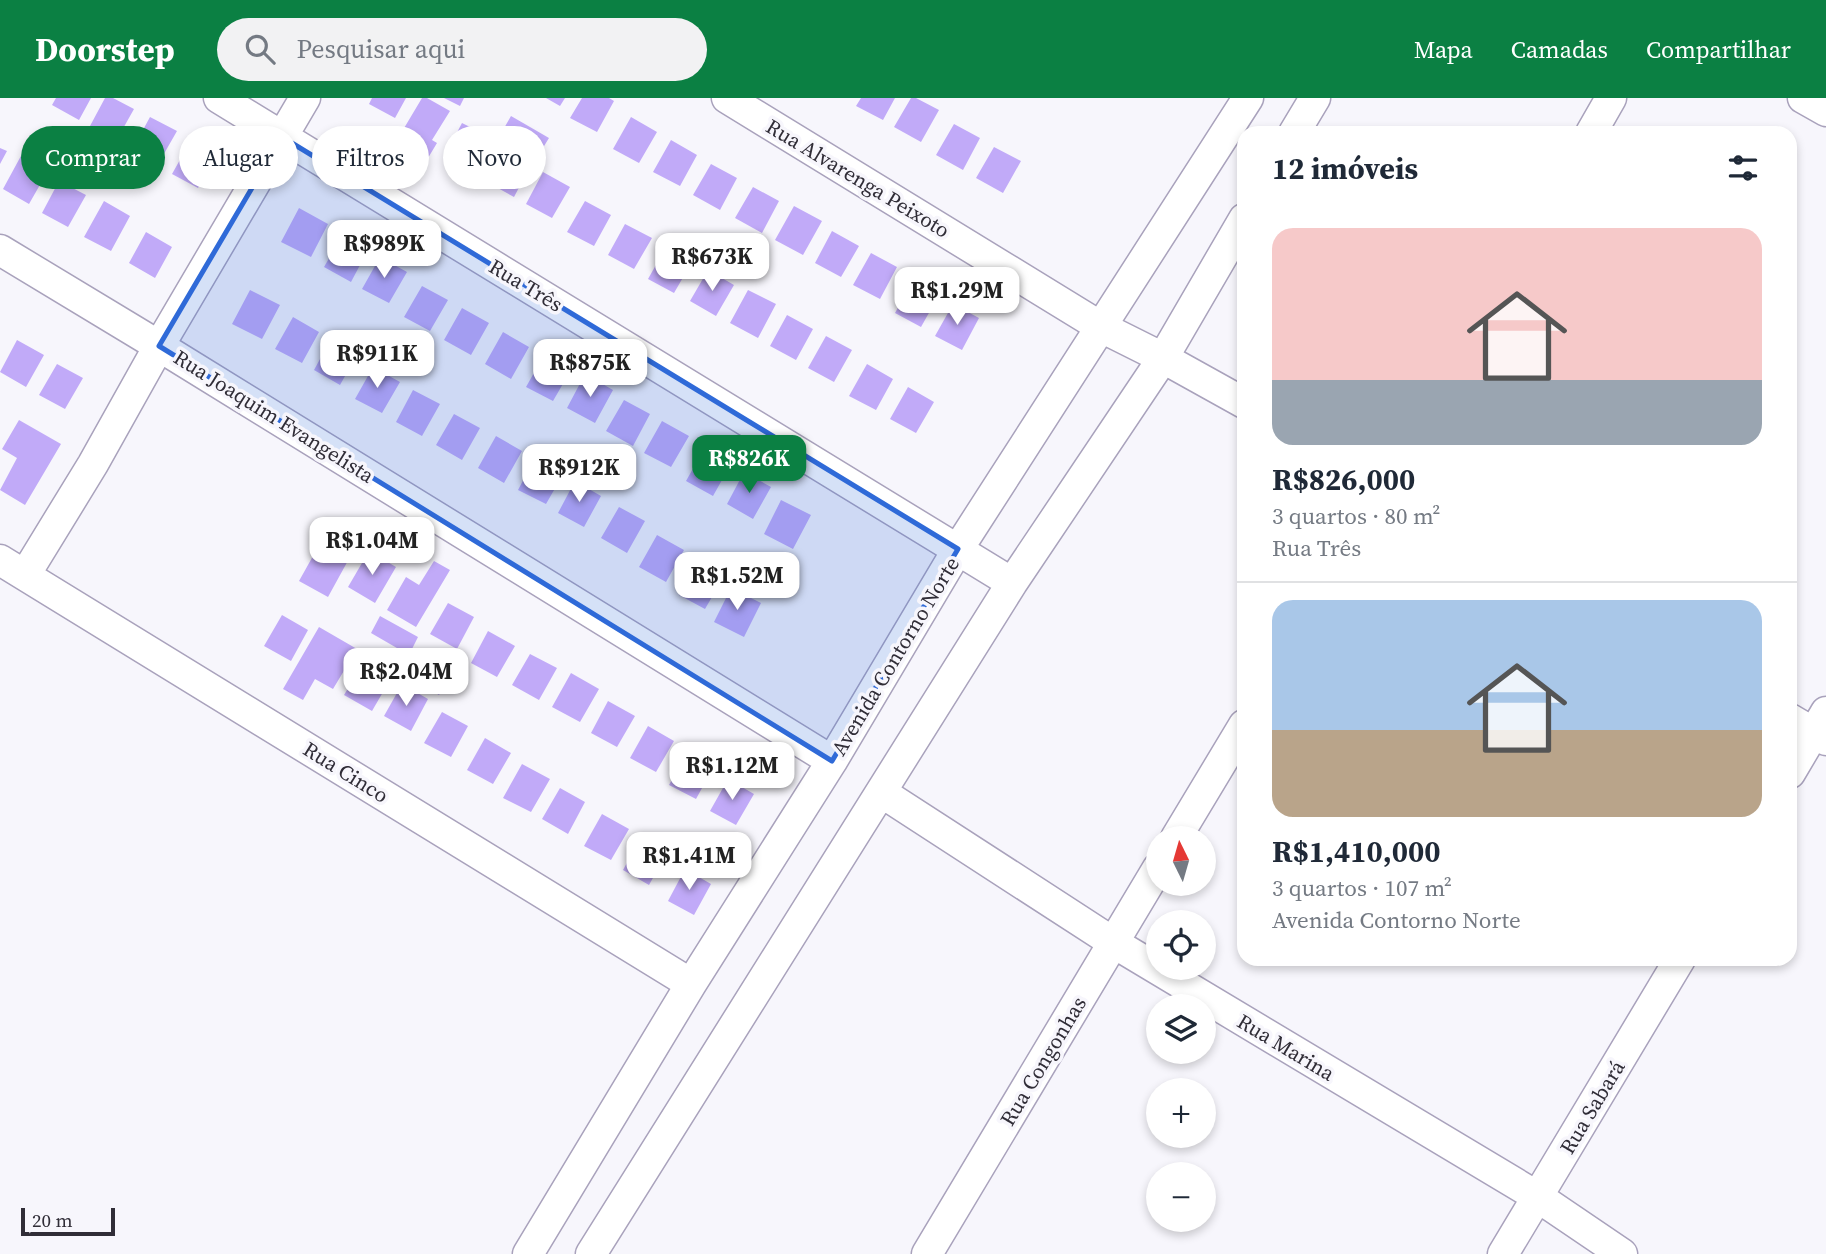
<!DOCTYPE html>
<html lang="pt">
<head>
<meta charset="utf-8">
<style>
  :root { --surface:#fff; --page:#f2f2f3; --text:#1f2937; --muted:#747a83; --line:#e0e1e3; --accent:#0b8043 }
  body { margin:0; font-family:"Source Serif 4",serif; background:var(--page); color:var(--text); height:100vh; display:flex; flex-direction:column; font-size:26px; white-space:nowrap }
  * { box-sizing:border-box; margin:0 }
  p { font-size:23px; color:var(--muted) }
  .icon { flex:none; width:38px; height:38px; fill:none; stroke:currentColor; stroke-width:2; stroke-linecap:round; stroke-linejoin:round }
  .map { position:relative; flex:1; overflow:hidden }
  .panel { position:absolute; left:1237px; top:28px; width:560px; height:840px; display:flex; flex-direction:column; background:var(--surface); border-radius:21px; box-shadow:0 4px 10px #0003 }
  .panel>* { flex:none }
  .guide { position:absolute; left:21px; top:28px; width:665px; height:63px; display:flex; gap:14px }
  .needle { width:46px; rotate:355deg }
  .fabs { position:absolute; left:1146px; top:728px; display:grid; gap:14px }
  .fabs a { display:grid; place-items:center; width:70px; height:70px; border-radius:50%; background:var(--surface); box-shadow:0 4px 10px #0003; font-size:35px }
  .scale { position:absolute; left:21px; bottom:18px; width:94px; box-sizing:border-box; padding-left:7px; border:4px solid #302d37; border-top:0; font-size:19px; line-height:24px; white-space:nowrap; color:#302d37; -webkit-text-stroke:5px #f7f6fc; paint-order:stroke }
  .price { position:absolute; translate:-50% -60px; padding:0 16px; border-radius:14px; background:#fff; color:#222; font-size:23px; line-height:46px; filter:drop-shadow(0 2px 4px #0008) }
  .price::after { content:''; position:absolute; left:50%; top:42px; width:21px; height:16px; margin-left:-10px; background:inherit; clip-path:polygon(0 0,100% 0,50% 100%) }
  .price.active { background:var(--accent); color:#fff }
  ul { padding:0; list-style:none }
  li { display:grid; align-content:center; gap:14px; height:371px; padding:0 35px }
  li+li { border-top:2px solid var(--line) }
  li span { display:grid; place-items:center; height:217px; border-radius:21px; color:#555 }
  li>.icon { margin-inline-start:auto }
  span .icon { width:126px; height:126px; fill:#fffc; stroke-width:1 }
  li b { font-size:30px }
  h2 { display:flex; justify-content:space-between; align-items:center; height:84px; padding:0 35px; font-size:30px }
  .pill { padding:0 24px; border-radius:32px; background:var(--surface); box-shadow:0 4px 10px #0003; font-size:24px; line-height:63px }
  .pill.active { background:var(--accent); color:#fff }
  header { display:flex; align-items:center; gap:42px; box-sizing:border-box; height:98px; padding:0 35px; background:var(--accent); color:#fff }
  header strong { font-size:33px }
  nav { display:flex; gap:38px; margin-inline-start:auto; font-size:24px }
  .search { width:490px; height:63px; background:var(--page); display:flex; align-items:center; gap:18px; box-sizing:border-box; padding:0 24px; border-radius:38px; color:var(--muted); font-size:26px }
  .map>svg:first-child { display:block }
</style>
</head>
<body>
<header>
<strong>Doorstep</strong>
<div class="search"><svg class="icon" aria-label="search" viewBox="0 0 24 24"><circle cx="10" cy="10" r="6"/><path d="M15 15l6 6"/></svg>Pesquisar aqui</div>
<nav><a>Mapa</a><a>Camadas</a><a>Compartilhar</a></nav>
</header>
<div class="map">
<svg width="1826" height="1156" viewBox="0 0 1826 1156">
  <rect width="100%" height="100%" fill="#f7f6fc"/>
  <path fill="#c1aaf8" d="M 56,0 L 91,0 L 79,22 L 52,7 Z
    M 105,0 L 113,0 L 134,11 L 116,43 L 90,28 Z
    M 372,0 L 406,0 L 395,20 L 369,6 Z
    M 422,0 L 427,0 L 450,13 L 432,42 L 437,45 L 422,70 L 391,52 Z
    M 444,0 L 464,0 L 460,8 Z
    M 546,0 L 565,0 L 560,8 Z
    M 582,0 L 609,0 L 614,3 L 597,34 L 570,20 Z
    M 861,0 L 895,0 L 883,22 L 856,8 Z
    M 911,0 L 916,0 L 939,12 L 921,44 L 894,29 Z
    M 511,18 L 549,40 L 541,53 L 503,32 Z
    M 150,19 L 177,33 L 157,68 L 131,54 Z
    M 631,19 L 657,34 L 639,65 L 613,51 Z
    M 462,25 L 492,40 L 474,74 L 444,59 Z
    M 954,26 L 980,40 L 963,72 L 936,57 Z
    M 671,42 L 697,57 L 680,88 L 653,74 Z
    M 190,44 L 216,59 L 198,90 L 172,76 Z
    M 994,49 L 1021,63 L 1003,95 L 976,80 Z
    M 0,50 L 7,53 L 0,66 Z
    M 505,53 L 531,67 L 514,99 L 487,84 Z
    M 22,56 L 49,71 L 29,106 L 3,91 Z
    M 711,66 L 737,80 L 720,112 L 693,97 Z
    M 543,74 L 570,89 L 552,120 L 526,106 Z
    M 59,83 L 86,97 L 68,129 L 42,115 Z
    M 753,89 L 779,103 L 762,135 L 735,120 Z
    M 104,103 L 130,118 L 111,153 L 84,139 Z
    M 585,103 L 611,117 L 594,148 L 567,134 Z
    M 794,108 L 822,123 L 803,157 L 775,142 Z
    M 299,110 L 328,126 L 311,159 L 281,144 Z
    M 625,126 L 652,140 L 634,171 L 608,157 Z
    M 832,133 L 859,148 L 841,179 L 815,165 Z
    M 146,134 L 172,149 L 155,180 L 129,165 Z
    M 342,138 L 368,152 L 351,184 L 324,169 Z
    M 666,149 L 692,164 L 674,195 L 648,181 Z
    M 871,155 L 897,169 L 880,201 L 853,187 Z
    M 380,159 L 407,174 L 389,205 L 362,191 Z
    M 708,172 L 734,187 L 716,218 L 690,203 Z
    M 913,183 L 939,197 L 921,229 L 895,215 Z
    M 422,188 L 448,202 L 430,233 L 404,219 Z
    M 250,192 L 280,207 L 262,241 L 232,226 Z
    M 748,192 L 776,206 L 758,240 L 730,225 Z
    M 953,206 L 979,220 L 962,252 L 935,238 Z
    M 462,210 L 489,225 L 471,257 L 444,242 Z
    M 787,217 L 813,231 L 796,262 L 770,248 Z
    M 293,219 L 319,234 L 302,265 L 275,251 Z
    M 503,234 L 529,249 L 511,281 L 485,266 Z
    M 826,238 L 852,252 L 834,284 L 808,270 Z
    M 331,241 L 358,255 L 340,287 L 314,272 Z
    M 17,242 L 44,257 L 26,289 L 0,274 Z
    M 544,257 L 571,272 L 553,303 L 526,289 Z
    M 57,266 L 83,280 L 65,311 L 39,297 Z
    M 867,266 L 893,281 L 876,312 L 849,298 Z
    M 373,269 L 400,284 L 382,315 L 355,301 Z
    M 585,276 L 613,292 L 595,325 L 567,310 Z
    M 908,289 L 934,304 L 916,335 L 890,321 Z
    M 413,292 L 440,306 L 422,338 L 396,324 Z
    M 624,302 L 650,316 L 633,348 L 606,333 Z
    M 454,316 L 480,330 L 462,362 L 436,347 Z
    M 19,322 L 61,346 L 25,407 L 0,392 L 17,360 L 2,351 Z
    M 662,323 L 689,338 L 671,369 L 644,355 Z
    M 496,338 L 522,353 L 504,385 L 478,370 Z
    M 704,351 L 731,366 L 713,398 L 686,383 Z
    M 536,358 L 565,373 L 546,406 L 518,392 Z
    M 744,374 L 771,389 L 753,421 L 727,406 Z
    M 575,383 L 601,398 L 584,429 L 558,415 Z
    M 781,402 L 811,417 L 793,451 L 764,436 Z
    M 619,409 L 645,423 L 627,455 L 601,440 Z
    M 327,433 L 356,448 L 328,499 L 299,483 Z
    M 657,437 L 684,452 L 666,484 L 639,469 Z
    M 369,453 L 396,469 L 375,505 L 348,489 Z
    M 434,463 L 450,472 L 416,529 L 387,512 L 406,479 L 419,487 Z
    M 696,465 L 723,480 L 705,511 L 679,497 Z
    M 731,490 L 761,505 L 744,539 L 714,524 Z
    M 448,505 L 474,519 L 457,551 L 430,536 Z
    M 282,517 L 308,532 L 291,563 L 264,548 Z
    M 380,518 L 418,539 L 409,557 L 371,535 Z
    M 319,529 L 357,551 L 333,591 L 315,581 L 303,602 L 283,591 Z
    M 488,533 L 515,548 L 497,579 L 471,565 Z
    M 370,554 L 397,570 L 372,613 L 344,597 Z
    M 530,556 L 557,570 L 539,602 L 512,587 Z
    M 409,559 L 448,582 L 439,597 L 400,575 Z
    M 571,575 L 599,591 L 580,624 L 552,609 Z
    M 402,586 L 428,601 L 411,633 L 384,618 Z
    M 608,603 L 635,618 L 617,649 L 591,635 Z
    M 442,614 L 468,628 L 451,659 L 424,645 Z
    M 648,628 L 674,643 L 656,674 L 630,660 Z
    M 485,640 L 511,655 L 493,686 L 467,672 Z
    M 687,655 L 713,670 L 696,701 L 669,687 Z
    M 522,666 L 550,681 L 531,714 L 503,700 Z
    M 728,681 L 754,696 L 736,727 L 710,713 Z
    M 560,690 L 585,704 L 568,736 L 542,721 Z
    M 602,716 L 629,731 L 611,762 L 584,748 Z
    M 640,741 L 667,755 L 649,787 L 623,772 Z
    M 685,771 L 711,786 L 694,817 L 668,803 Z"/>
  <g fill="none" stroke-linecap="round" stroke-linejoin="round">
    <g stroke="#a9a2bc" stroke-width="33">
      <path id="minor" d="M 219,0 L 1012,485
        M 727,0 L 1101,229 L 1163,260 L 1244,305
        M 1803,0 L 1826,13
        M 1294,35 L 1315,0
        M 1591,35 L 1611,0
        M 0,152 L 159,248 L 832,663
        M 0,462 L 691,886
        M 25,477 L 93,366 L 159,248 L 305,0
        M 1790,621 L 1826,642
        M 1790,675 L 1826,614
        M 881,694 L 1114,845 L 1538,1099 L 1622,1156
        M 1176,740 L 1244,627
        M 528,1156 L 691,886 L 832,663 L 958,451 L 1248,0
        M 591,1156 L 1012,485 L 1163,260 L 1244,121
        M 927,1156 L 1158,770
        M 1503,1156 L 1680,861"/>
    </g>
    <use href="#minor" stroke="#fff" stroke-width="30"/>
  </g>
  <path fill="#2f6ad8" fill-opacity="0.2" stroke="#2f6ad8" stroke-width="5" stroke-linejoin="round" d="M 282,39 L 958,451 L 832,663 L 159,248 Z"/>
  <g text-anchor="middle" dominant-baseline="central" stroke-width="7" stroke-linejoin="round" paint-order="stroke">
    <g font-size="21" fill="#302d37" stroke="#f7f6fc">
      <text transform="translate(858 80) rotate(31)">Rua Alvarenga Peixoto</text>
      <text transform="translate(526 187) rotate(31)">Rua Três</text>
      <text transform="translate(274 318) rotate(32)">Rua Joaquim Evangelista</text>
      <text transform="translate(895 558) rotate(-59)">Avenida Contorno Norte</text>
      <text transform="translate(346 674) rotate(32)">Rua Cinco</text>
      <text transform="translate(1286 949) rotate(31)">Rua Marina</text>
      <text transform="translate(1043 963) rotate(-59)">Rua Congonhas</text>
      <text transform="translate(1592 1009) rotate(-59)">Rua Sabará</text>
    </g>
  </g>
</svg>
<div class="fabs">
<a><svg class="needle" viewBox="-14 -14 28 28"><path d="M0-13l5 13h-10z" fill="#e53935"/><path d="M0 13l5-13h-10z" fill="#747a83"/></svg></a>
<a><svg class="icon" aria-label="locate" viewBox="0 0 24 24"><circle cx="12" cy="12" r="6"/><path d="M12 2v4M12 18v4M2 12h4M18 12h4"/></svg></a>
<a><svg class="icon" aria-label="layers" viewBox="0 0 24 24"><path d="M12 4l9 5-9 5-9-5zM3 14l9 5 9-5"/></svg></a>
<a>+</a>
<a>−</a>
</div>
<div class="scale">20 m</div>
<b class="price" style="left:384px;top:182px">R$989K</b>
<b class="price" style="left:712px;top:195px">R$673K</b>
<b class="price" style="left:957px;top:229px">R$1.29M</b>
<b class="price" style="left:377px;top:292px">R$911K</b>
<b class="price" style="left:590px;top:301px">R$875K</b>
<b class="price active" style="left:749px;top:397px">R$826K</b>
<b class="price" style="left:579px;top:406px">R$912K</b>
<b class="price" style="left:372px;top:479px">R$1.04M</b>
<b class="price" style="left:737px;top:514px">R$1.52M</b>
<b class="price" style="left:406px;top:610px">R$2.04M</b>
<b class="price" style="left:732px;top:704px">R$1.12M</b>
<b class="price" style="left:689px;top:794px">R$1.41M</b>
<div class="guide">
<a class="pill active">Comprar</a>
<a class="pill">Alugar</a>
<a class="pill">Filtros</a>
<a class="pill">Novo</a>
</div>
<section class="panel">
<h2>12 imóveis<svg class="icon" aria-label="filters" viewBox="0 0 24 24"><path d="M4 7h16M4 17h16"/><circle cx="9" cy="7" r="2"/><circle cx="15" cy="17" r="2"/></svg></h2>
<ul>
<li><span style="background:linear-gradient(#f6c9c9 70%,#9aa5b1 0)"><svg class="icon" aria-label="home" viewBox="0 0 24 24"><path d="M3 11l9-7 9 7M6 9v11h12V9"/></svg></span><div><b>R$826,000</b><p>3 quartos · 80 m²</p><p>Rua Três</p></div></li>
<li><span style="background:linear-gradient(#a9c7e8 60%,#b9a48a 0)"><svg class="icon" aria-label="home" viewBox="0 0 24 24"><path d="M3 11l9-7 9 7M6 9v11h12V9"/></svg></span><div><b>R$1,410,000</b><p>3 quartos · 107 m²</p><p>Avenida Contorno Norte</p></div></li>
</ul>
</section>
</div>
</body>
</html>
